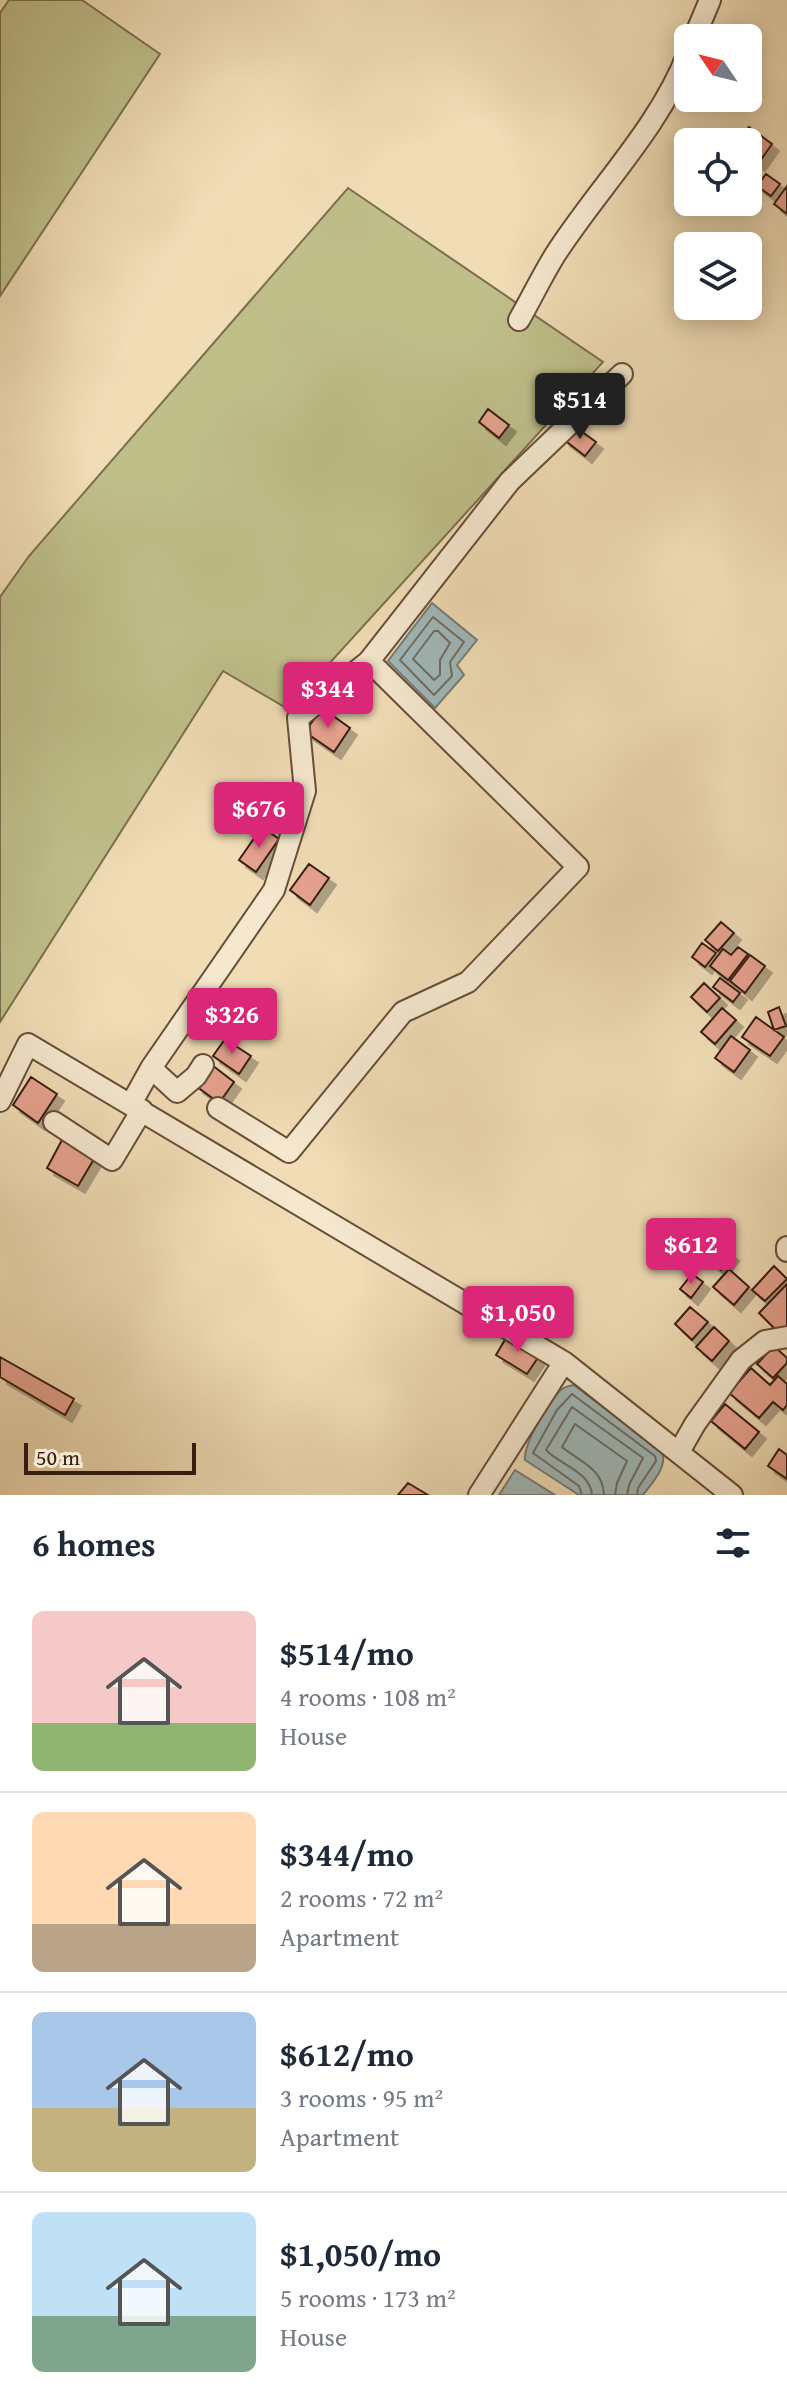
<!DOCTYPE html>
<html lang="en">
<head>
<meta charset="utf-8">
<style>
  :root { --surface:#fff; --page:#f6f6f7; --text:#1f2937; --muted:#747a83; --line:#e0e1e3; --accent:#db2777 }
  body { margin:0; font-family:"Gentium Book Plus",serif; background:var(--page); color:var(--text); height:100vh; display:flex; flex-direction:column; font-size:30px; white-space:nowrap }
  * { box-sizing:border-box; margin:0 }
  p { font-size:26px; color:var(--muted) }
  .icon { flex:none; width:44px; height:44px; fill:none; stroke:currentColor; stroke-width:2; stroke-linecap:round; stroke-linejoin:round }
  .map { position:relative; height:1495px; overflow:hidden }
  .drawer { display:flex; flex-direction:column; background:var(--surface); flex:1 }
  .drawer>* { flex:none }
  .needle { width:52px; rotate:305deg }
  .controls { position:absolute; left:674px; top:24px; display:grid; gap:16px }
  .controls a { display:grid; place-items:center; width:88px; height:88px; border-radius:12px; background:var(--surface); box-shadow:0 4px 20px #0003; font-size:40px }
  .scale { position:absolute; left:24px; bottom:20px; width:172px; box-sizing:border-box; padding-left:8px; border:4px solid #391f10; border-top:0; font-size:22px; line-height:28px; white-space:nowrap; color:#391f10; -webkit-text-stroke:6px #f5e8cf; paint-order:stroke }
  .price { position:absolute; translate:-50% -68px; padding:0 18px; border-radius:8px; background:var(--accent); color:#fff; font-size:26px; line-height:52px; filter:drop-shadow(0 2px 4px #0008) }
  .price::after { content:''; position:absolute; left:50%; top:48px; width:24px; height:18px; margin-left:-12px; background:inherit; clip-path:polygon(0 0,100% 0,50% 100%) }
  .price.selected { background:#222; color:#fff }
  ul { padding:0; list-style:none }
  li { display:flex; align-items:center; gap:24px; height:200px; padding:0 32px }
  li+li { border-top:2px solid var(--line) }
  li span { display:grid; place-items:center; flex:none; width:224px; height:160px; border-radius:12px; color:#555 }
  li>.icon { margin-inline-start:auto }
  span .icon { width:96px; height:96px; fill:#fffc; stroke-width:1 }
  li b { font-size:34px }
  h2 { display:flex; justify-content:space-between; align-items:center; height:96px; padding:0 32px; font-size:34px }
  .map>svg:first-child { display:block }
</style>
</head>
<body>
<div class="map">
<svg width="787" height="1495" viewBox="0 0 787 1495">
  <defs>
    <filter id="shadow"><feDropShadow dx="7" dy="7" stdDeviation="0" flood-color="#0004"/></filter>
  </defs>
  <rect width="100%" height="100%" fill="#f0dcb5"/>
  <filter id="stains"><feTurbulence type="fractalNoise" baseFrequency=".0025" numOctaves="4"/><feColorMatrix values="0 0 0 0 .2 0 0 0 0 .09 0 0 0 0 .02 0 0 0 .5 -.17"/></filter>
  <radialGradient id="worn" r=".72"><stop offset=".6" stop-color="#630" stop-opacity="0"/><stop offset="1" stop-color="#630" stop-opacity=".3"/></radialGradient>
  <path fill="#bfbf8a" stroke="#7c6f4d" stroke-width="2" d="M 9,0 L 82,0 L 160,54 L 0,296 L 0,13 Z
    M 348,188 L 603,362 L 288,709 L 223,671 L 0,1022 L 0,597 L 29,556 Z"/>
  <path fill="#a0b8b9" stroke="#777b75" stroke-width="2" d="M 432,603 L 477,640 L 457,665 L 464,675 L 435,708 L 388,661 Z
    M 574,1385 L 662,1452 C 668,1466 652,1483 643,1495 L 579,1495 L 525,1460 C 523,1445 549,1400 562,1389 C 566,1386 569,1386 574,1385 Z
    M 515,1470 L 555,1495 L 499,1495 Z"/>
  <g fill="none" stroke-linecap="round" stroke-linejoin="round">
    <path stroke="#6c6c64" stroke-width="2" d="M 433,617 L 464,642 L 450,662 L 452,676 L 434,695 L 400,660 Z
      M 434,631 L 438,631 L 450,643 L 440,660 L 440,675 L 434,680 L 413,659 Z
      M 582,1495 L 579,1486 L 533,1453 L 557,1410 L 572,1394 L 655,1456 L 656,1461 L 638,1488 L 637,1495
      M 592,1495 C 590,1471 560,1465 546,1450 L 572,1407 L 643,1458 L 629,1485 L 627,1495
      M 604,1495 C 603,1468 580,1462 562,1447 L 575,1424 L 627,1461 L 617,1483 L 615,1495"/>
  </g>
  <path fill="#e7a390" stroke="#391f10" stroke-width="2" filter="url(#shadow)" d="M 749,127 L 772,144 L 758,164 L 748,158 L 748,142 L 738,142 Z
    M 766,174 L 780,184 L 771,196 L 757,186 Z
    M 787,186 L 787,214 L 774,204 Z
    M 488,409 L 509,425 L 499,438 L 479,422 Z
    M 574,426 L 596,442 L 585,456 L 563,439 Z
    M 322,708 L 350,728 L 334,752 L 305,732 Z
    M 262,827 L 279,839 L 256,872 L 239,860 Z
    M 309,864 L 329,878 L 310,905 L 290,890 Z
    M 721,922 L 734,933 L 718,951 L 705,940 Z
    M 702,943 L 716,953 L 705,967 L 692,957 Z
    M 738,947 L 748,954 L 728,980 L 710,966 L 723,949 L 731,955 Z
    M 750,955 L 765,966 L 745,993 L 730,981 Z
    M 720,978 L 740,993 L 733,1002 L 713,987 Z
    M 704,983 L 720,998 L 707,1012 L 691,997 Z
    M 779,1007 L 786,1026 L 774,1030 L 768,1012 Z
    M 722,1008 L 736,1020 L 715,1044 L 701,1032 Z
    M 756,1017 L 784,1037 L 770,1056 L 742,1037 Z
    M 731,1036 L 750,1050 L 734,1072 L 715,1058 Z
    M 225,1039 L 251,1056 L 239,1074 L 213,1056 Z
    M 212,1065 L 234,1082 L 219,1103 L 196,1086 Z
    M 31,1077 L 57,1094 L 38,1123 L 13,1105 Z
    M 62,1140 L 94,1159 L 78,1186 L 47,1168 Z
    M 711,1238 L 732,1254 L 721,1270 L 699,1254 Z
    M 774,1266 L 787,1279 L 765,1301 L 752,1290 Z
    M 729,1269 L 749,1287 L 734,1305 L 713,1287 Z
    M 692,1274 L 703,1282 L 691,1298 L 680,1289 Z
    M 787,1284 L 787,1331 L 782,1336 L 759,1313 Z
    M 690,1307 L 708,1322 L 692,1340 L 675,1324 Z
    M 714,1327 L 729,1341 L 712,1361 L 696,1347 Z
    M 509,1333 L 541,1353 L 527,1374 L 496,1355 Z
    M 774,1346 L 787,1358 L 787,1363 L 773,1378 L 757,1364 Z
    M 0,1357 L 74,1399 L 65,1415 L 0,1377 Z
    M 751,1368 L 770,1385 L 778,1376 L 787,1384 L 787,1405 L 783,1410 L 773,1402 L 759,1418 L 729,1393 Z
    M 725,1404 L 759,1432 L 745,1449 L 711,1421 Z
    M 779,1449 L 787,1455 L 787,1479 L 768,1466 Z
    M 408,1483 L 428,1495 L 398,1495 Z"/>
  <g fill="none" stroke-linecap="round" stroke-linejoin="round">
    <g stroke="#674e39" stroke-width="24">
      <path id="minor" d="M 694,38 L 710,0
        M 519,320 C 531,299 542,276 555,255 C 598,188 659,128 688,53
        M 151,1068 L 274,890 L 305,791 L 298,718 L 369,661 L 510,481 L 622,374
        M 0,1101 L 28,1044 L 564,1362 L 732,1495
        M 131,1104 L 151,1068 L 177,1092 L 196,1076 L 203,1065
        M 218,1108 L 289,1152 L 403,1012 L 468,982 L 578,867 L 369,661
        M 54,1122 L 112,1160 L 142,1110
        M 787,1247 L 787,1251
        M 679,1452 L 695,1424 L 741,1360 L 765,1341 L 787,1337
        M 479,1495 L 564,1362"/>
    </g>
    <use href="#minor" stroke="#f5e8cf" stroke-width="20"/>
  </g>
  <rect width="100%" height="100%" filter="url(#stains)"/>
  <rect width="100%" height="100%" fill="url(#worn)"/>
</svg>
<div class="controls">
<a><svg class="needle" viewBox="-14 -14 28 28"><path d="M0-13l5 13h-10z" fill="#e53935"/><path d="M0 13l5-13h-10z" fill="#747a83"/></svg></a>
<a><svg class="icon" aria-label="locate" viewBox="0 0 24 24"><circle cx="12" cy="12" r="6"/><path d="M12 2v4M12 18v4M2 12h4M18 12h4"/></svg></a>
<a><svg class="icon" aria-label="layers" viewBox="0 0 24 24"><path d="M12 4l9 5-9 5-9-5zM3 14l9 5 9-5"/></svg></a>
</div>
<div class="scale">50 m</div>
<b class="price selected" style="left:580px;top:441px">$514</b>
<b class="price" style="left:328px;top:730px">$344</b>
<b class="price" style="left:259px;top:850px">$676</b>
<b class="price" style="left:232px;top:1056px">$326</b>
<b class="price" style="left:691px;top:1286px">$612</b>
<b class="price" style="left:518px;top:1354px">$1,050</b>
</div>
<section class="drawer">
<h2>6 homes<svg class="icon" aria-label="filters" viewBox="0 0 24 24"><path d="M4 7h16M4 17h16"/><circle cx="9" cy="7" r="2"/><circle cx="15" cy="17" r="2"/></svg></h2>
<ul>
<li><span style="background:linear-gradient(#f6c9c9 70%,#8fb573 0)"><svg class="icon" aria-label="home" viewBox="0 0 24 24"><path d="M3 11l9-7 9 7M6 9v11h12V9"/></svg></span><div><b>$514/mo</b><p>4 rooms · 108 m²</p><p>House</p></div></li>
<li><span style="background:linear-gradient(#ffd9b3 70%,#b9a48a 0)"><svg class="icon" aria-label="home" viewBox="0 0 24 24"><path d="M3 11l9-7 9 7M6 9v11h12V9"/></svg></span><div><b>$344/mo</b><p>2 rooms · 72 m²</p><p>Apartment</p></div></li>
<li><span style="background:linear-gradient(#a9c7e8 60%,#c2b280 0)"><svg class="icon" aria-label="home" viewBox="0 0 24 24"><path d="M3 11l9-7 9 7M6 9v11h12V9"/></svg></span><div><b>$612/mo</b><p>3 rooms · 95 m²</p><p>Apartment</p></div></li>
<li><span style="background:linear-gradient(#bfe0f5 65%,#7fa58c 0)"><svg class="icon" aria-label="home" viewBox="0 0 24 24"><path d="M3 11l9-7 9 7M6 9v11h12V9"/></svg></span><div><b>$1,050/mo</b><p>5 rooms · 173 m²</p><p>House</p></div></li>
</ul>
</section>
</body>
</html>
